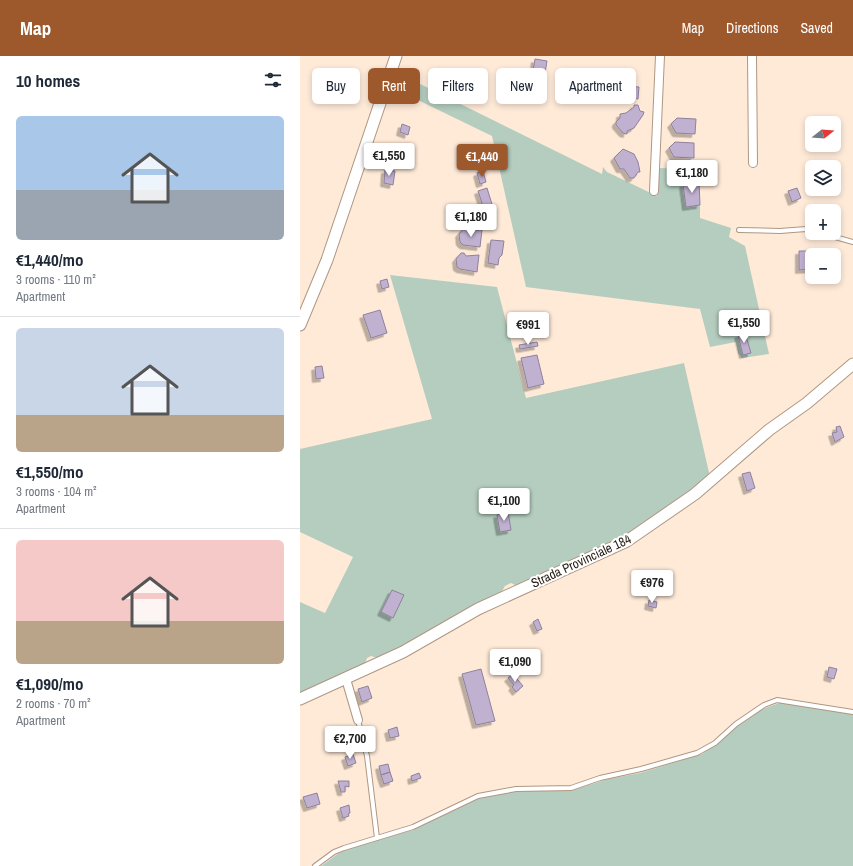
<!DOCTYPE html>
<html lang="en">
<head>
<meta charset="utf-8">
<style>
  :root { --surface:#fff; --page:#f2f2f3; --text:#1f2937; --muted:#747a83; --line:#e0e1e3; --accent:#9d582b }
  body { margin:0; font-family:"Archivo Narrow",sans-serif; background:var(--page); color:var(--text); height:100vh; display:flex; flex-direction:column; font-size:15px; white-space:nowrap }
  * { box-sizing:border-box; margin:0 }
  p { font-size:13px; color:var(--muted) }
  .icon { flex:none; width:22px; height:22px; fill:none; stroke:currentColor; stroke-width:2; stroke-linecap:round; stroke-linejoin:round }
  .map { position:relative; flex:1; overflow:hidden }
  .drawer { display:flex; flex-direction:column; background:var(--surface); width:300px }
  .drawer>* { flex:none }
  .guide { position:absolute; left:12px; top:12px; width:380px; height:36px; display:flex; gap:8px }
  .needle { width:26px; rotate:73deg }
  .buttons { position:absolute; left:505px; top:60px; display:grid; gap:8px }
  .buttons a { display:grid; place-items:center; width:36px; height:36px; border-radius:6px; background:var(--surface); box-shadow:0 2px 6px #0003; font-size:20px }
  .price { position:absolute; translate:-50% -34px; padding:0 9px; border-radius:4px; background:#fff; color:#222; font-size:13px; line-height:26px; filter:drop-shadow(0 1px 2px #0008) }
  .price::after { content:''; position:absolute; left:50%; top:24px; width:12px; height:9px; margin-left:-6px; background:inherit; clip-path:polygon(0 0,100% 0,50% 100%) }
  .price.current { background:var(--accent); color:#fff }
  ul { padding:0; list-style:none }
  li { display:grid; align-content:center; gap:8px; height:212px; padding:0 16px }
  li+li { border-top:1px solid var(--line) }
  li span { display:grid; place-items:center; height:124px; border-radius:6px; color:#555 }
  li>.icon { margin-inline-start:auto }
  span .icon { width:72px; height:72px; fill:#fffc; stroke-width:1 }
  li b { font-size:17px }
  h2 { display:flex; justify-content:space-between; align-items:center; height:48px; padding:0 16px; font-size:17px }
  .tag { padding:0 14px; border-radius:6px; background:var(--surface); box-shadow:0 2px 6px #0003; font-size:14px; line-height:36px }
  .tag.current { background:var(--accent); color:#fff }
  header { display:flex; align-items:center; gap:24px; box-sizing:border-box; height:56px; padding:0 20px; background:var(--accent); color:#fff }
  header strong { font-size:19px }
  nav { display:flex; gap:22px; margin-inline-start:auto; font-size:14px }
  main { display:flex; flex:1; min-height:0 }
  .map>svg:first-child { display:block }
</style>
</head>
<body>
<header>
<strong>Map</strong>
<nav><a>Map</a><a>Directions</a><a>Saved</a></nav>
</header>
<main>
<section class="drawer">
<h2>10 homes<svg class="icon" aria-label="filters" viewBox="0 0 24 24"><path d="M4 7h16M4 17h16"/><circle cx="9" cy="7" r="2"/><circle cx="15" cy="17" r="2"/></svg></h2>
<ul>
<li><span style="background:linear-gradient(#a9c7e8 60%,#9aa5b1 0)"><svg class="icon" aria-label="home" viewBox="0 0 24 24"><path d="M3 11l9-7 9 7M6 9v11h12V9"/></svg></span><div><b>€1,440/mo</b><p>3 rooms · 110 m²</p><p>Apartment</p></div></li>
<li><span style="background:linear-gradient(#c9d6e8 70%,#b9a48a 0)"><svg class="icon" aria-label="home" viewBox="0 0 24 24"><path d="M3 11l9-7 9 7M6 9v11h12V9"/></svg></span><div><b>€1,550/mo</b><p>3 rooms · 104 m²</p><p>Apartment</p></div></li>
<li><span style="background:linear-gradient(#f6c9c9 65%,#b9a48a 0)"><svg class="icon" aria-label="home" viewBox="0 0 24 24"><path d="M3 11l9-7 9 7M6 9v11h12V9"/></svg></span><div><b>€1,090/mo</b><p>2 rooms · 70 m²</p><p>Apartment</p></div></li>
</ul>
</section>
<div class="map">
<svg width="553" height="810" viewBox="0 0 553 810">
  <defs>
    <filter id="shadow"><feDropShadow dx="-3.5" dy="3.5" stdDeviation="0" flood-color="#0004"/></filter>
  </defs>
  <rect width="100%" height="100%" fill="#ffead8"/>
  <path fill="#b4cdbf" d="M 98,17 L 302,118 L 303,111 L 307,116 L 357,140 L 359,112 L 385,113 L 389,127 L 383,128 L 386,150 L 400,149 L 400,162 L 431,172 L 429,181 L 445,190 L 469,298 L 442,302 L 438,297 L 436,286 L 410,291 L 400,253 L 226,231 L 192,80 L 93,32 Z
    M 90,219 L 197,231 L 226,342 L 384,307 L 410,421 L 339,474 L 217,530 L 211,527 L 205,530 L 201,537 L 81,603 L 71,600 L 67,602 L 64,610 L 0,638 L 0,546 L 25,557 L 53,501 L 0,476 L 0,393 L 132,363 Z
    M 482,646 L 553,658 L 553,810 L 21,810 L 39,797 L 54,791 L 113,774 L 180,742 L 197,738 L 225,735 L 264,735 L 276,733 L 308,723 L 340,717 L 402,698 L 415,689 L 436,671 L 463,653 Z"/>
  <path fill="#c0b1d1" stroke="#8e819b" filter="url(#shadow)" d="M 235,3 L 247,5 L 245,17 L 233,15 Z
    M 320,29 L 339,31 L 338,43 L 319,40 Z
    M 334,49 L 338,49 L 340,55 L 344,56 L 343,59 L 334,72 L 327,75 L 327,78 L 323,77 L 316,69 L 316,66 L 320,62 L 320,58 L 326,57 L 334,51 Z
    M 377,62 L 396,63 L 395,78 L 376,77 L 371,68 Z
    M 102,68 L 110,71 L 108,79 L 100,76 Z
    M 375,86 L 394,87 L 394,102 L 374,101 L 369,92 Z
    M 323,93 L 334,98 L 338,106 L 340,116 L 338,116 L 334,122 L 330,122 L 324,113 L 320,113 L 314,102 Z
    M 85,114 L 95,115 L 93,129 L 84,127 Z
    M 183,115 L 186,126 L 180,128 L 177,117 Z
    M 399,126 L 400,149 L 386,151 L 383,128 Z
    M 187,132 L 195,158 L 176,163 L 173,153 L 181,150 L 182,147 L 178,135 Z
    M 497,132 L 501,142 L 492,146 L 488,135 Z
    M 164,172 L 167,172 L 169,175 L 182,174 L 180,191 L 163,189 L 160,186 L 159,178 Z
    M 191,184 L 204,185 L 202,199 L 199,202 L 198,209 L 188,207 Z
    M 499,195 L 508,195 L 509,199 L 512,198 L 512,213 L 499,214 Z
    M 161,197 L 164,197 L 166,200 L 179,199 L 177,216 L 160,213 L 157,211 L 156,203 Z
    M 87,223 L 89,231 L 82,233 L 80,225 Z
    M 80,254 L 87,277 L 71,282 L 63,259 Z
    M 445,277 L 451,297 L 443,299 L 438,279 Z
    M 237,286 L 238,290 L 220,293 L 219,289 Z
    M 237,299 L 244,328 L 228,332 L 221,302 Z
    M 22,310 L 24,322 L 16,323 L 15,311 Z
    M 540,370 L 544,381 L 535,386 L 532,377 L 537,376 L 536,371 Z
    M 450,416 L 455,432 L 447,435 L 442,418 Z
    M 208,456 L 211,474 L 200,476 L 197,459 Z
    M 92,534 L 104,539 L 93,562 L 81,556 Z
    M 349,544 L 357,546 L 356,552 L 348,550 Z
    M 238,563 L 242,573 L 237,575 L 233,566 Z
    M 529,611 L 537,613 L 534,623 L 527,621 Z
    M 181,613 L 195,665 L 176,669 L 162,618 Z
    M 213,618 L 223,630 L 216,636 L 212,631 L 214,629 L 208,622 Z
    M 68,630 L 72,642 L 62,646 L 58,633 Z
    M 97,671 L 99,680 L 90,682 L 88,674 Z
    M 46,677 L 50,683 L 44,685 L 41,680 Z
    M 53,698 L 56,707 L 48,710 L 45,701 Z
    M 88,708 L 90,716 L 81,719 L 79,710 Z
    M 90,716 L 93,725 L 84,728 L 81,719 Z
    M 119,717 L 121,722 L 112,725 L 111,720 Z
    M 38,725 L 49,725 L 49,731 L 45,730 L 45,736 L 41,736 Z
    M 17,737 L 20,748 L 7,752 L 3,741 Z
    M 49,749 L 50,757 L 48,758 L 49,760 L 43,762 L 40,752 Z"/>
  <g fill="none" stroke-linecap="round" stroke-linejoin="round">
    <g stroke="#af9782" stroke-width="6">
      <path id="lane" d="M 439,174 L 480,175 L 506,173 L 512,174
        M 521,177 L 553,186
        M 58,664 L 67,700 L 77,782
        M 15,810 L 34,796 L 44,792 L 113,771 L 178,740 L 216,733 L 271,732 L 300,722 L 341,713 L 397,697 L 415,687 L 436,668 L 464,649 L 477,644 L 553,656"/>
    </g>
    <g stroke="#af9782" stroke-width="10">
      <path id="street" d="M 452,0 L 453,107
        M 354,135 L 360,0
        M 46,623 L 58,664"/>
    </g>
    <g stroke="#af9782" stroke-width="13">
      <path id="secondary" d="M 0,269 L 27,204 L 96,0
        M 0,643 L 103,596 L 178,553 L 327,485 L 395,438 L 469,374 L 507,347 L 553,308"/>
    </g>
    <use href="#lane" stroke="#fff" stroke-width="4"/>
    <use href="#street" stroke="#fff" stroke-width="8"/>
    <use href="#secondary" stroke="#fff" stroke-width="11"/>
  </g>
  <g text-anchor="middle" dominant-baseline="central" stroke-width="4" stroke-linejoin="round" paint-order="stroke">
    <g font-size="13" fill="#251c13" stroke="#fff">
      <text transform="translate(281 505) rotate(-25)">Strada Provinciale 184</text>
    </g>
  </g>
</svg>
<div class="buttons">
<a><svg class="needle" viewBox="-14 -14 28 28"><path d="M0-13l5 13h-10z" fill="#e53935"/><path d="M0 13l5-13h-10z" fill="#747a83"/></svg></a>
<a><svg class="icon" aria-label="layers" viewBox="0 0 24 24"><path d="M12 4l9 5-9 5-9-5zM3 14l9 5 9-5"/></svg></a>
<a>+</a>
<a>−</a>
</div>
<b class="price" style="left:89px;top:121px">€1,550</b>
<b class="price current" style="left:182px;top:122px">€1,440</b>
<b class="price" style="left:392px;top:138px">€1,180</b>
<b class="price" style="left:171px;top:182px">€1,180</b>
<b class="price" style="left:444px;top:288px">€1,550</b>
<b class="price" style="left:228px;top:290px">€991</b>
<b class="price" style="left:204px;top:466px">€1,100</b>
<b class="price" style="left:352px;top:548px">€976</b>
<b class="price" style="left:215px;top:627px">€1,090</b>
<b class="price" style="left:50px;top:704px">€2,700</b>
<div class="guide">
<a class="tag">Buy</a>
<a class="tag current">Rent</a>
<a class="tag">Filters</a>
<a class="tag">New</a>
<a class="tag">Apartment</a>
</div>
</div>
</main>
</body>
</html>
